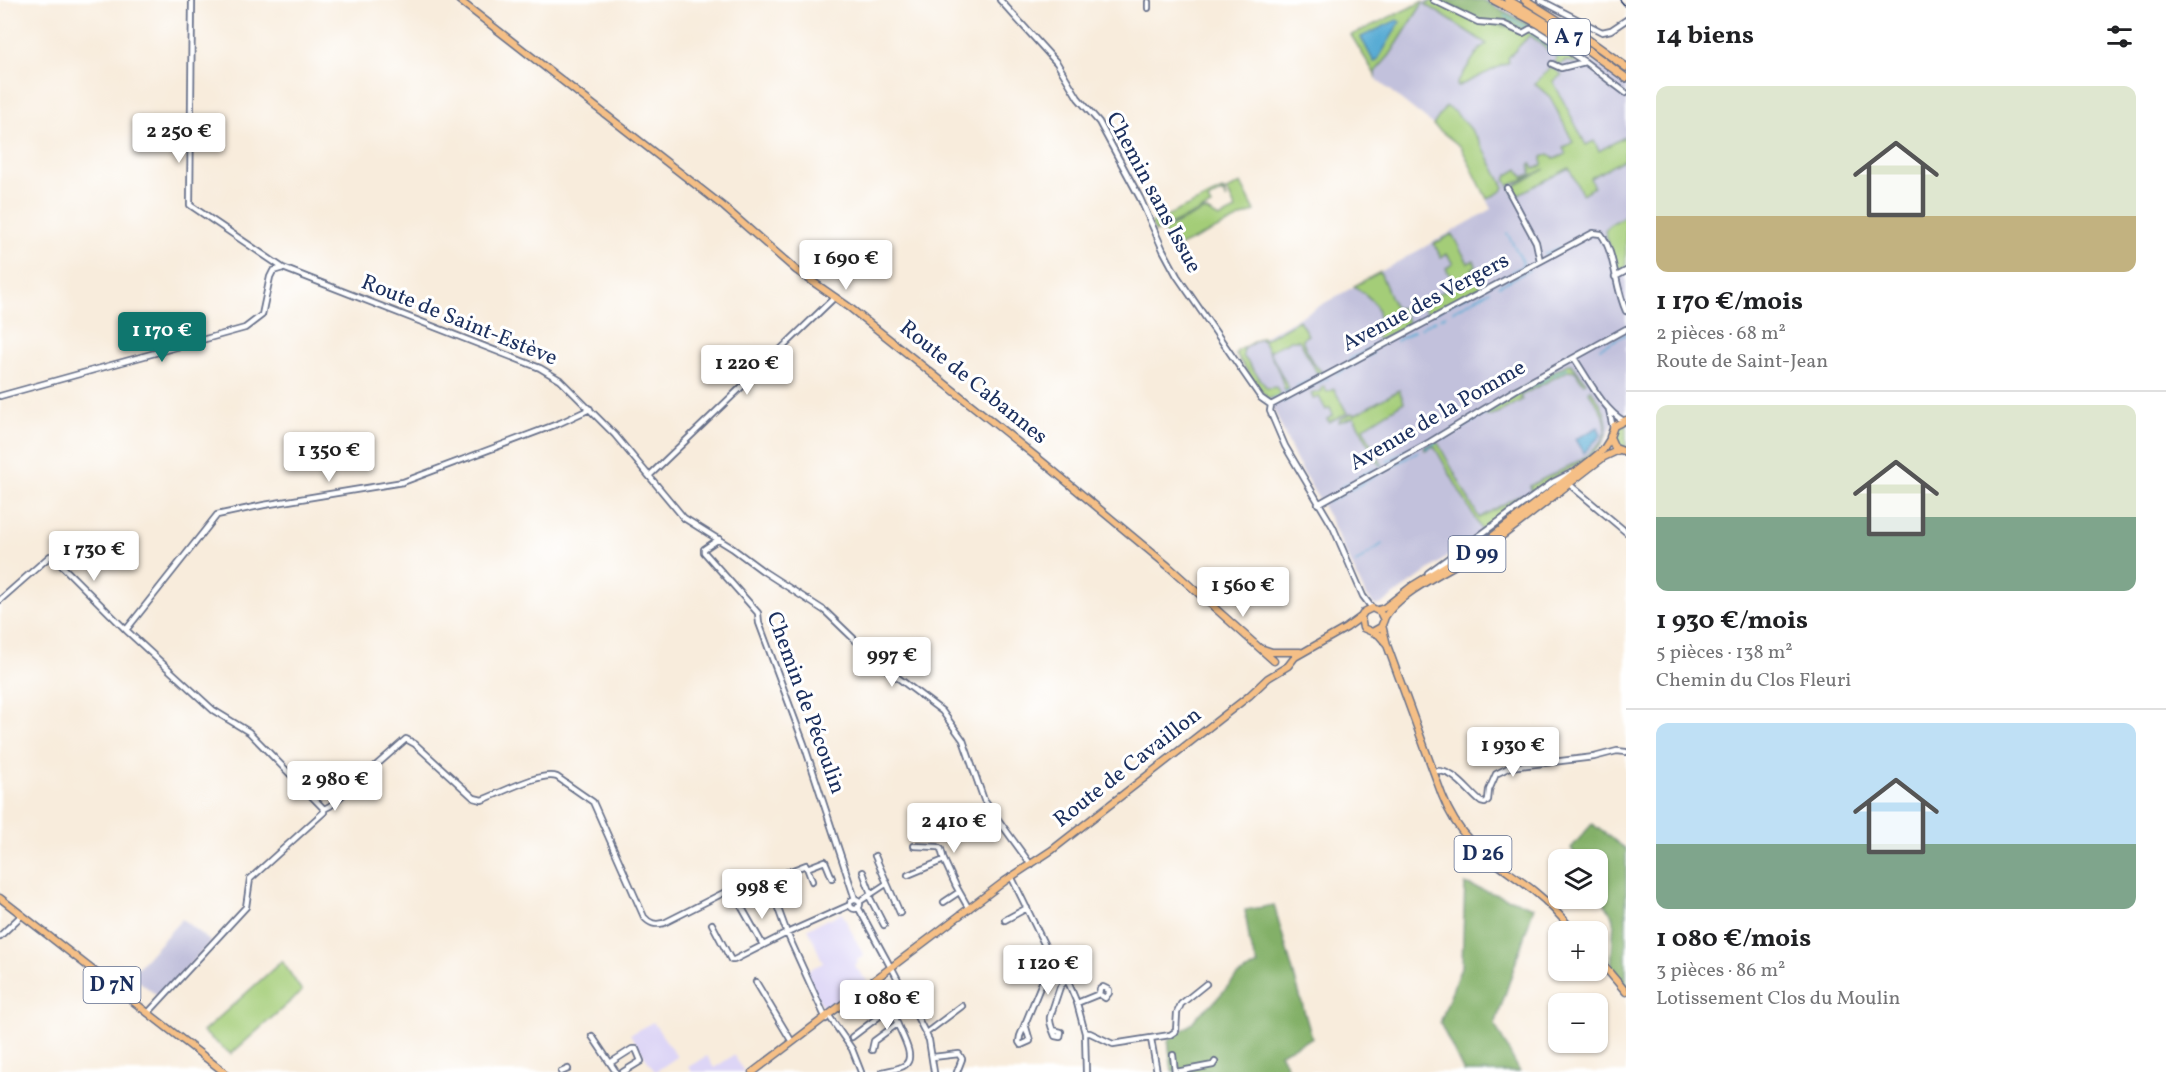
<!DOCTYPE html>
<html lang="fr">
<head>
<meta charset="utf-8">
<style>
  :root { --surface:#fff; --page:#f6f6f6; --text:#202124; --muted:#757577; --line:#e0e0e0; --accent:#0f766e }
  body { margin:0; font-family:Vollkorn,serif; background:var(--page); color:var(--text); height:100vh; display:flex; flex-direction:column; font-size:22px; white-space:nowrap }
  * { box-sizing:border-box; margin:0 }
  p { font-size:20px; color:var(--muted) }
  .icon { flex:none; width:33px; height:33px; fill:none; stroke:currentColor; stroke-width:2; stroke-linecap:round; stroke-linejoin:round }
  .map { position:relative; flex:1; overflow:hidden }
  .panel { display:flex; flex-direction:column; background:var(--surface); width:540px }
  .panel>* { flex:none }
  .fabs { position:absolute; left:1548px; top:849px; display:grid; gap:12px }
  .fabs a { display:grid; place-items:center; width:60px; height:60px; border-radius:12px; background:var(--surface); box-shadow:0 2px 4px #0004; font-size:30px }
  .price { position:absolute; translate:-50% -51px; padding:0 14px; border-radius:6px; background:#fff; color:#222; font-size:20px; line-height:39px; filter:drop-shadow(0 2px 3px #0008) }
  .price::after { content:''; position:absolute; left:50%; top:36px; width:18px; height:14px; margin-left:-9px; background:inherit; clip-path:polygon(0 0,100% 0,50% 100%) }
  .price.selected { background:var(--accent); color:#fff }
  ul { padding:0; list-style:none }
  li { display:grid; align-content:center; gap:12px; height:318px; padding:0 30px }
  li+li { border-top:2px solid var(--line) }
  li span { display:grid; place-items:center; height:186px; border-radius:12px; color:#555 }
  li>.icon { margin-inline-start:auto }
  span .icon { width:108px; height:108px; fill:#fffc; stroke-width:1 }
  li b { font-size:26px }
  h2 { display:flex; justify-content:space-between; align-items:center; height:72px; padding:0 30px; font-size:26px }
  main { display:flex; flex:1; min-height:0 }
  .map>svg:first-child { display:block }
</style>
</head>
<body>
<main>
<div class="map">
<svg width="1626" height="1072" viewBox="0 0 1626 1072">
  <rect width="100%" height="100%" fill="#fff"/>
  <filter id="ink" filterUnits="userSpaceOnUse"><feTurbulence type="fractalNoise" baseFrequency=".0167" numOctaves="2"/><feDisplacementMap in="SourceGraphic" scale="12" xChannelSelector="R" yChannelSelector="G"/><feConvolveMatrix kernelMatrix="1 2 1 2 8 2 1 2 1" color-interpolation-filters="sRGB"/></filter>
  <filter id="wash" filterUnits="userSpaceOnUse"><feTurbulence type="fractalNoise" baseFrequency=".008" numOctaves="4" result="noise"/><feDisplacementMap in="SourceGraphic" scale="24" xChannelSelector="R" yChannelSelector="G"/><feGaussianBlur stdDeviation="1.35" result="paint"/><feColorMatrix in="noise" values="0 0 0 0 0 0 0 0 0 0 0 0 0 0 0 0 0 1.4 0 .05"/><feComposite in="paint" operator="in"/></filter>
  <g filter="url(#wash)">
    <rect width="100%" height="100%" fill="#f8ecdc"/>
    <path fill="#ddd5f6" d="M 842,913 L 864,956 L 857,960 L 858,963 L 854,965 L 867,981 L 826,1012 L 819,1001 L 806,971 L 823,963 L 808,928 Z
      M 653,1022 L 677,1057 L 655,1072 L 630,1034 Z
      M 734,1055 L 744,1072 L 692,1072 L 688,1067 L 707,1056 L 714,1068 Z"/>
    <path fill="#c2c1dc" d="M 1428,0 L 1487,0 L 1543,29 L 1626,83 L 1626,420 L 1614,421 L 1604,443 L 1382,604 L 1375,606 L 1365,594 L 1331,521 L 1296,460 L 1275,412 L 1234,354 L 1492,209 L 1461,147 L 1378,81 L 1351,35 Z
      M 182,919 L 211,942 L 159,997 L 131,975 Z"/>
    <path fill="#a4cd78" stroke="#607e6b" stroke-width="1.5" d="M 1433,1 L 1503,25 L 1531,30 L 1580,60 L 1576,63 L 1566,61 L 1559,65 L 1554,62 L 1557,58 L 1530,35 L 1508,58 L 1509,62 L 1457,87 L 1457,83 L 1480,48 L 1487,44 L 1425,4 Z
      M 1422,2 L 1423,3 L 1390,55 L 1376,71 L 1376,76 L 1351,35 Z
      M 1551,66 L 1562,75 L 1553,81 L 1586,145 L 1594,141 L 1599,151 L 1626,136 L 1625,159 L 1590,178 L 1594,187 L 1582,194 L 1569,168 L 1515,196 L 1511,188 L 1545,169 L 1509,186 L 1505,179 L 1508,175 L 1518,169 L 1523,177 L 1531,174 L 1530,164 L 1531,163 L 1534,169 L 1542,165 L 1542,157 L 1549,154 L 1554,159 L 1566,154 L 1563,148 L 1573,142 L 1550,97 L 1535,84 Z
      M 1446,106 C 1478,128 1486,155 1504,187 L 1502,191 L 1487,199 L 1461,147 L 1433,125 Z
      M 1241,183 L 1255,211 L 1172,250 L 1163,230 L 1203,211 L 1207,211 L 1219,218 L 1236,210 L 1227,190 Z
      M 1222,190 L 1226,192 L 1224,193 L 1227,199 L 1222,192 L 1208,200 L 1211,206 L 1155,232 L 1151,223 Z
      M 1626,215 L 1626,265 L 1625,268 L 1619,270 L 1615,264 L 1605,231 L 1609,225 Z
      M 1452,234 L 1468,263 L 1474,260 L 1476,266 L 1471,269 L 1481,287 L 1430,314 L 1426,312 L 1423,306 L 1425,301 L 1455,285 L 1446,268 L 1453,264 L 1447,254 L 1441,257 L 1434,244 Z
      M 1380,272 L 1395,308 L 1402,308 L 1409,325 L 1378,340 L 1376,334 C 1384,308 1375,301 1354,286 Z
      M 1299,320 L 1308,335 L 1303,338 L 1303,342 L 1313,363 L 1322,372 L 1321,375 L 1319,372 L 1317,373 L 1299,340 L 1291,340 L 1269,351 L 1289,389 L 1285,391 L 1279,371 L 1263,341 L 1259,339 L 1244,348 L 1243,356 L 1267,388 L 1276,387 L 1281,396 L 1267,399 L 1236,355 L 1237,351 L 1262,337 L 1264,340 Z
      M 1568,364 L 1571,364 L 1586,382 L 1583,383 L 1575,371 L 1569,370 L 1520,396 L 1522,400 L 1498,413 L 1486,416 L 1486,411 L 1511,394 Z
      M 1324,386 L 1327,392 L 1334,389 L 1347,413 L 1329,422 L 1327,419 L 1333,415 L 1330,408 L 1326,410 L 1319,397 L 1314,399 L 1311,394 L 1322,391 L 1321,388 Z
      M 1590,389 C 1626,433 1599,454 1559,475 C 1549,480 1541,488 1532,493 L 1530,486 C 1551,473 1605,456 1606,427 C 1606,415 1595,402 1589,392 Z
      M 1399,390 L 1404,402 L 1363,428 L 1382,465 L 1380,466 L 1354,417 L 1339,422 L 1340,419 L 1352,413 L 1354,415 Z
      M 1626,423 L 1626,449 L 1616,444 L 1613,436 L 1616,428 Z
      M 1437,441 L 1479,518 L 1520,495 L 1523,497 L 1523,501 L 1482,531 L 1434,446 L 1425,450 L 1424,447 Z
      M 282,961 L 302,991 L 231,1054 L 203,1032 Z"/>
    <path fill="#83b068" stroke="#4f7063" stroke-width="1.5" d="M 1439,0 L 1483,0 L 1533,27 L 1529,27 L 1524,31 L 1482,21 Z
      M 1592,824 L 1626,849 L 1626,986 L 1611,970 L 1614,919 L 1598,892 L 1598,860 L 1578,859 L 1571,848 Z
      M 1465,884 L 1534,907 L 1495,1025 L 1520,1072 L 1464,1072 L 1440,1023 L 1462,964 Z
      M 1274,905 L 1312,1038 L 1280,1053 L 1290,1072 L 1172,1072 L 1168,1040 L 1191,1024 L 1197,1016 L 1214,1002 L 1237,976 L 1258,965 L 1250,945 L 1245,910 Z"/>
    <path fill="#58acd4" stroke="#3a6e99" stroke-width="1.5" d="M 1397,20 L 1400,22 L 1377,61 L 1374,62 L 1361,37 Z
      M 1598,427 L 1601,435 L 1584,453 L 1576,439 Z"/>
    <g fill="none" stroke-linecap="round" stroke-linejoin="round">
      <path stroke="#58acd4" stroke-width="1.5" d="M 1505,16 L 1526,28
        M 1531,32 L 1560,57
        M 1507,233 L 1523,262 L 1521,267 L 1511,272
        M 1576,238 L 1585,233
        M 1545,254 L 1558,248
        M 1500,279 L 1505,276
        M 1499,286 L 1529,270
        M 1483,287 L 1494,282
        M 1453,311 L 1490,291
        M 1432,314 L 1478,290
        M 1441,318 L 1446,315
        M 1421,328 L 1436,320
        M 1397,341 L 1414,331
        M 1600,348 L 1626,334
        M 1365,358 L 1373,353
        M 1349,360 L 1415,323
        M 1320,374 L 1321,374
        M 1337,374 L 1360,360
        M 1318,383 L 1328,378
        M 1296,387 L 1310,380
        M 1285,392 L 1289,391
        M 1300,392 L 1315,385
        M 1274,398 L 1280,395
        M 1282,402 L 1291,397
        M 1444,439 L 1515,395 L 1567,368
        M 1426,448 L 1437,442
        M 1387,461 L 1413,447
        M 1380,465 L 1381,464
        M 1356,479 L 1374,468
        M 1340,488 L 1351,482
        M 1350,490 L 1419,451
        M 1328,502 L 1345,493
        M 1356,563 L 1382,544"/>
    </g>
  </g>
  <g filter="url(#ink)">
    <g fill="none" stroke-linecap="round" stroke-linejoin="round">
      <g stroke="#68718a" stroke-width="8">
        <path id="minor" d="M 192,0 L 190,205 L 283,268
          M 1000,0 L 1057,63 L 1078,98 L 1099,122 L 1140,198 L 1163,250 L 1177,276 L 1261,398 L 1271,405
          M 1433,0 L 1478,22 L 1503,24 L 1523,33 L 1530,29 L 1535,30 L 1585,62 L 1626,93
          M 1540,0 L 1602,32 L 1611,30 L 1626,20
          M 1148,2 L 1148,8
          M 1552,64 L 1561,68 L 1585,62
          M 1507,188 L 1536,242 L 1540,261
          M 1615,277 L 1626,271
          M 1574,358 C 1587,377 1604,411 1624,421
          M 0,396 L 245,328 L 262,315 L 270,277 L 273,271 L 283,268 L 540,368 L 560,380 L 615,435 L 684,518 L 732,548 L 763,571 L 825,611 L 881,665 L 942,711 L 963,740 L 984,800 L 1031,865
          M 1271,405 L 1593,233 L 1601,234 C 1615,252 1615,288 1626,311
          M 1271,405 L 1270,411 L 1285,446 L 1333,527 L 1363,596 L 1372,608
          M 1609,410 L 1613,428
          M 649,476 L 835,297
          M 1569,484 L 1626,532
          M 1318,504 L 1430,442 L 1517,389 L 1626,329
          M 719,539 L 704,549 L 704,552 L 758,613 L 759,623 L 804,744 L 855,899
          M 1428,573 L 1553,482 L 1571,473
          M 0,600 L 50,556 L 53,557 L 126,630 L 213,710 L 249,732 L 324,809 L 324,812 L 250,879 L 246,907 L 148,1013
          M 126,630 L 217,515 L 264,505 L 403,482 L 560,423 L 590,409
          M 1433,771 C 1455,769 1466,790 1481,802 L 1485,803 L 1488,800 L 1489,790 L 1496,774 L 1510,767 L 1594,757 L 1617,751 L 1626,752
          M 324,809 L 330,806 L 406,739 L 415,744 L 474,798 L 482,800 C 499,794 541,771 557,777 L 593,802 L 644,917 C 650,924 655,925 664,923 L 755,877 L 760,876 L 767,878 L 787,933 L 826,1019
          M 914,846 L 938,847 L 941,849 L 944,860
          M 875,856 L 900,913
          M 807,868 L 825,861 L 832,878
          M 863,872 L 871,894
          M 908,875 L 944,860 L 956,886 L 969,909
          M 1011,876 L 1048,952 L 1069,984 L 1077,1003 L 1085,1033 L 1086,1072
          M 869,896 L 884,925
          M 775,898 L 787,892 L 783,876 L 785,873 L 806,865 L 812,881
          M850 904a5 5 0 1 1 10 0a5 5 0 1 1-10 0Z
          M 859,902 L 886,884
          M 944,902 L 959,892
          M 741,906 L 763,945
          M 858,907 L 891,968
          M 1005,920 L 1027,908
          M 712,924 L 731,960 L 734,960 L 787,933 L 850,905
          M 0,936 L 22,915
          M 892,968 L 929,1040 L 934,1072
          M 756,982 L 792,1042
          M 1077,1003 L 1099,994 L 1105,998 L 1109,993 L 1109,990 L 1103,987 L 1100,989 L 1099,994
          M 829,1016 L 852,1049 L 861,1072
          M 1025,1024 L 1030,1041 L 1021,1045 L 1019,1042 L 1020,1036 L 1050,963 L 1052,960
          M 1053,1030 L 1061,1032 L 1060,1037 L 1055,1036 C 1053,1030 1049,1024 1050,1017 L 1060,987 L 1066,980
          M 926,1033 L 962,1006
          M 1085,1033 L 1090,1033 L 1113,1044 L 1170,1035 L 1176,1031 L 1177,1013 L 1181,1004 L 1206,984
          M 592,1036 L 616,1072
          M 852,1037 L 881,1015 L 895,1016
          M 1151,1039 L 1157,1072
          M 872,1050 L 874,1041 L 897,1024
          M 1173,1055 L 1175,1072
          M 933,1057 L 959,1054 L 962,1059 L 957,1072
          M 610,1063 L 632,1049 L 636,1049 L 641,1061 L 623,1072
          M 561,1072 L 568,1069
          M 882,1072 C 889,1070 900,1069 905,1065 C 918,1056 896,1027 895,1016 L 912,1006
          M 1176,1072 L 1213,1065 L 1215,1062"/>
      </g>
      <g stroke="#68718a" stroke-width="9">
        <path id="major" d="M 459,0 L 724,207 L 796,270 L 849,307 L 1044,463 L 1168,566 L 1274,661
          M 1626,420 L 1614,426 L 1610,437 L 1615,448 L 1626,452
          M 1378,610 L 1384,608 L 1412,586 L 1489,539 L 1592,459 L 1603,450 L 1610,439
          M 1361,617 L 1363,628 L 1379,635 L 1385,642
          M 1384,619 C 1399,590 1460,565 1488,546 C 1528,518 1565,486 1604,457 L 1619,450
          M 1382,625 L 1387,645 L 1442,795 C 1462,847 1493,859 1534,891 C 1549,903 1562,917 1574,932
          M 1263,649 L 1272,652 L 1300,652
          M 0,898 L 224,1072
          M 1598,959 L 1626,992
          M 753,1072 L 1005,881 L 1052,850 L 1249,696 L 1268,678 L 1288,666 L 1295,657 L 1346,628 L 1361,617 L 1364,612 L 1372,608 L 1380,612 L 1384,620 L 1381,627 L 1372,632"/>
      </g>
      <g stroke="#68718a" stroke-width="10">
        <path id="highway" d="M 1494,0 L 1539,24 L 1565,40
          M 1508,0 L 1574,40 L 1626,78
          M 1525,0 L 1587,39 L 1626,67"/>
      </g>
      <use href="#minor" stroke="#fff" stroke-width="4.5"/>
      <use href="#major" stroke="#f5bf86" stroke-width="6"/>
      <use href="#highway" stroke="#f5bf86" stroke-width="7"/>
      <path stroke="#1b2f5e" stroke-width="1.5" d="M 1620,0 L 1626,7"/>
    </g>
  </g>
  <g text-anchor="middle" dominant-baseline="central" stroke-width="6" stroke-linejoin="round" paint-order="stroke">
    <g fill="#fff" stroke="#5f6d8e" stroke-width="1.5">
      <rect x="1548" y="19" width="42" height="36" rx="4.5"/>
      <rect x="1448.5" y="536" width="57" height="36" rx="4.5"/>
      <rect x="1454.5" y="836" width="57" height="36" rx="4.5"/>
      <rect x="83.5" y="967" width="57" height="36" rx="4.5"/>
    </g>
    <g font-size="21" font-weight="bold" fill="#1b2f5e">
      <text x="1569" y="37">A 7</text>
      <text x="1477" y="554">D 99</text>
      <text x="1483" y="854">D 26</text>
      <text x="112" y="985">D 7N</text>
    </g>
    <g font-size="22" fill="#1b2f5e" stroke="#fff">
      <text transform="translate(1153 193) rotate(62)">Chemin sans Issue</text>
      <text transform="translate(1426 303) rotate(-28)">Avenue des Vergers</text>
      <text transform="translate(459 321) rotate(22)">Route de Saint-Estève</text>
      <text transform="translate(973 383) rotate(39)">Route de Cabannes</text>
      <text transform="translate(1438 416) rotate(-30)">Avenue de la Pomme</text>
      <text transform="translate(805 703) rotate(70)">Chemin de Pécoulin</text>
      <text transform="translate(1128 768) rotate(-38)">Route de Cavaillon</text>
    </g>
  </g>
</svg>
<div class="fabs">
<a><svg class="icon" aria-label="layers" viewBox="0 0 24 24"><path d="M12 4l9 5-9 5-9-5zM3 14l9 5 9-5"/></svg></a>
<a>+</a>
<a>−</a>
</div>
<b class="price" style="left:179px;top:164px">2 250 €</b>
<b class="price" style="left:846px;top:291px">1 690 €</b>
<b class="price selected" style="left:162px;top:363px">1 170 €</b>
<b class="price" style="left:747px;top:396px">1 220 €</b>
<b class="price" style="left:329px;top:483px">1 350 €</b>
<b class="price" style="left:94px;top:582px">1 730 €</b>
<b class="price" style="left:1243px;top:618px">1 560 €</b>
<b class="price" style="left:892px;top:688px">997 €</b>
<b class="price" style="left:1513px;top:778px">1 930 €</b>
<b class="price" style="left:335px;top:812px">2 980 €</b>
<b class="price" style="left:954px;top:854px">2 410 €</b>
<b class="price" style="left:762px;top:920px">998 €</b>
<b class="price" style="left:1048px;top:996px">1 120 €</b>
<b class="price" style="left:887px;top:1031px">1 080 €</b>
</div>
<section class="panel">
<h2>14 biens<svg class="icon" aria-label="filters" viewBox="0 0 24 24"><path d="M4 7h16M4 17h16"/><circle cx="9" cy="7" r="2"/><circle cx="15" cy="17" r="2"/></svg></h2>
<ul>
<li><span style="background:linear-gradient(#dfe7d0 70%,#c2b280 0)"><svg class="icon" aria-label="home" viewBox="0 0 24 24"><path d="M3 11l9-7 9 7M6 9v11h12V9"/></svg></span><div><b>1 170 €/mois</b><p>2 pièces · 68 m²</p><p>Route de Saint-Jean</p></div></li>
<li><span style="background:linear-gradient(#dfe7d0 60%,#7fa58c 0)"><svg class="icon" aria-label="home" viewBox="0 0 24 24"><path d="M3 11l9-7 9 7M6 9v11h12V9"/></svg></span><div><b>1 930 €/mois</b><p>5 pièces · 138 m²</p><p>Chemin du Clos Fleuri</p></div></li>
<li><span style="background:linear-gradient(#bfe0f5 65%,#7fa58c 0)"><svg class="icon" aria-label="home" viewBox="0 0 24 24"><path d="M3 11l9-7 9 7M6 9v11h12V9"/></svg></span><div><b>1 080 €/mois</b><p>3 pièces · 86 m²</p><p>Lotissement Clos du Moulin</p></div></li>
</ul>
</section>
</main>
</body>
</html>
